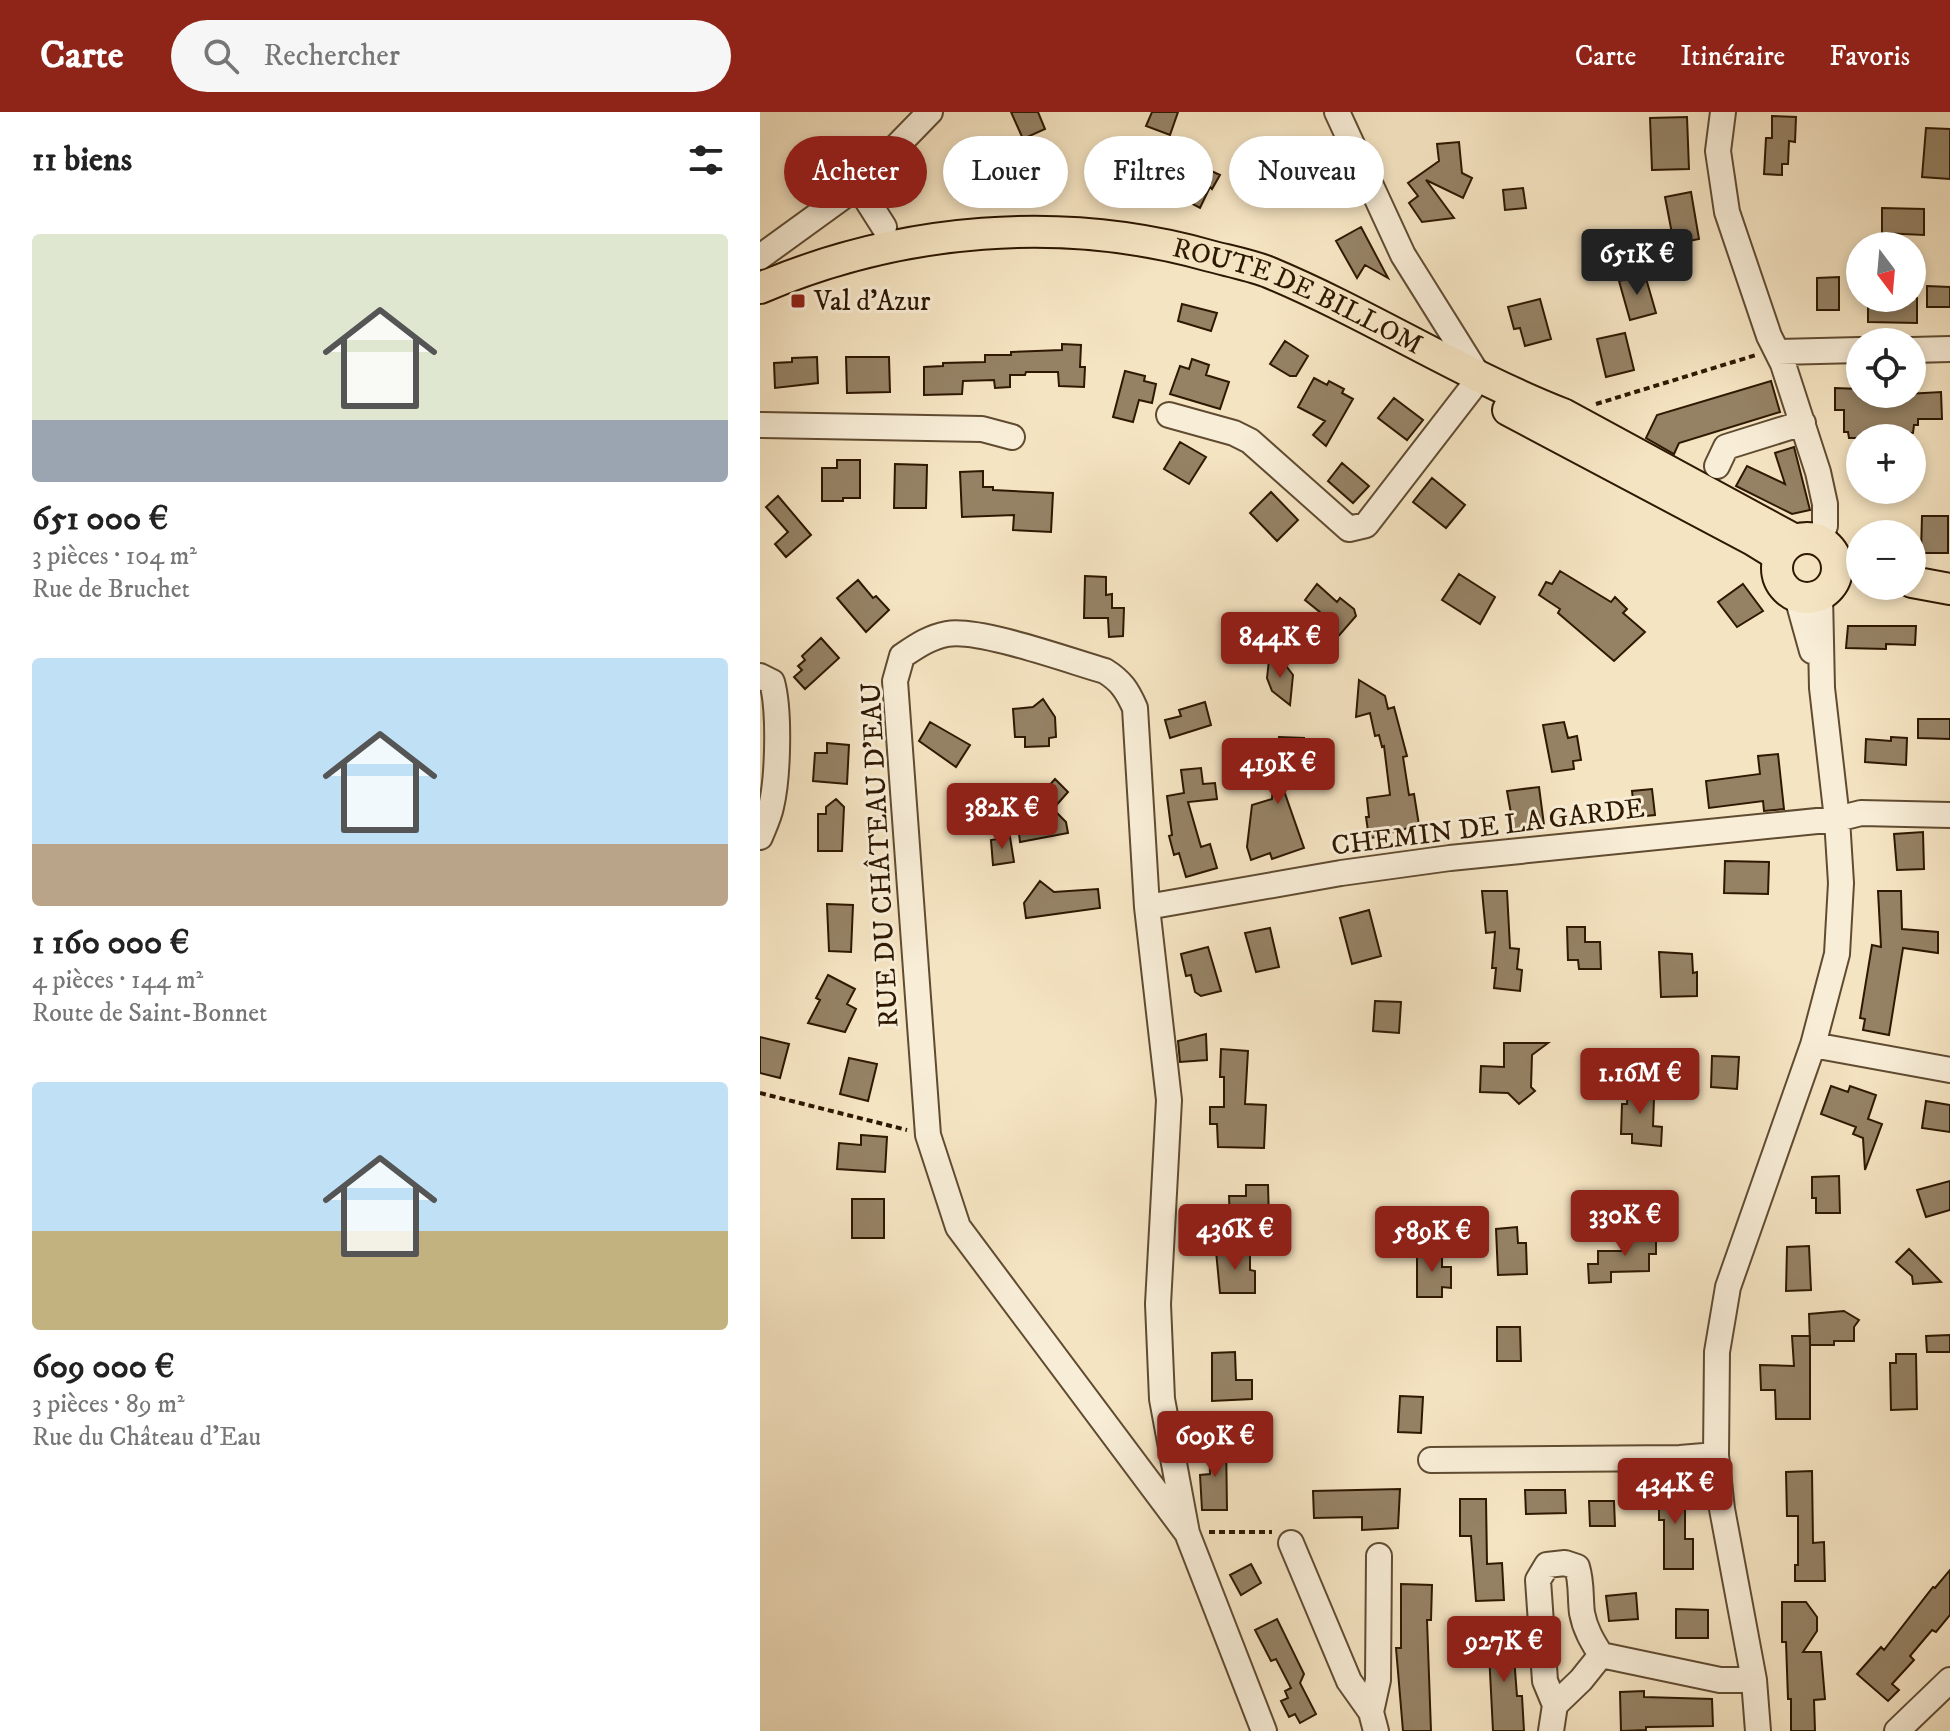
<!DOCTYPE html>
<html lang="fr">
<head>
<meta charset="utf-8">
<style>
  :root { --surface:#fff; --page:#f6f6f6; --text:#222; --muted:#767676; --accent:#8f2418 }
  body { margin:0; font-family:"IM FELL DW Pica",serif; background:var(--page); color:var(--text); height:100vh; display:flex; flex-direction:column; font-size:30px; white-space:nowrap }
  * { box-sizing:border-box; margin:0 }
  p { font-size:26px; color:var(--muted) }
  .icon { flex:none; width:44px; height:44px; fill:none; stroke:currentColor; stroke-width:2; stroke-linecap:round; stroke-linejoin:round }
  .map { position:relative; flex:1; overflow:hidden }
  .panel { display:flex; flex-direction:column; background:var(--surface); width:760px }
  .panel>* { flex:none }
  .banner { position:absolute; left:24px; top:24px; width:760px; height:72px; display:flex; gap:16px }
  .needle { width:52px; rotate:164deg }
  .tools { position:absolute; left:1086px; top:120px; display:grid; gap:16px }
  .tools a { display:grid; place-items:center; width:80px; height:80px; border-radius:50%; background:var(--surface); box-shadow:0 4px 12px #0003; font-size:40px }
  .price { position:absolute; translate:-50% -68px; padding:0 18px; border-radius:8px; background:var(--accent); color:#fff; font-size:26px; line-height:52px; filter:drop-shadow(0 2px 4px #0008) }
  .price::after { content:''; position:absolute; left:50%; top:48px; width:24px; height:18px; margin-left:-12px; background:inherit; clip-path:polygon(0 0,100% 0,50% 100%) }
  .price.active { background:#222; color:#fff }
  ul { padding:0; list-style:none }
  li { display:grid; align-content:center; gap:16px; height:424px; padding:0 32px }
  li span { display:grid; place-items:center; height:248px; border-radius:8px; color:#555 }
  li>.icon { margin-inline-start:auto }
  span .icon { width:144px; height:144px; fill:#fffc; stroke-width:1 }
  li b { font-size:34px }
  h2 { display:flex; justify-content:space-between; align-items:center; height:96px; padding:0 32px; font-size:34px }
  .tag { padding:0 28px; border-radius:36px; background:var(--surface); box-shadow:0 4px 12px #0003; font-size:28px; line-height:72px }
  .tag.active { background:var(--accent); color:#fff }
  header { display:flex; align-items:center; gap:48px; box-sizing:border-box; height:112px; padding:0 40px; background:var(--accent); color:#fff }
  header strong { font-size:38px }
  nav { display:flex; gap:44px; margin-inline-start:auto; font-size:28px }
  .search { width:560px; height:72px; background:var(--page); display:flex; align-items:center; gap:20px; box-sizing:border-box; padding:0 28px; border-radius:44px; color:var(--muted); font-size:30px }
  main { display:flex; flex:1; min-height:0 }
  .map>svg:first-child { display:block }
</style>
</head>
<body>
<header>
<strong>Carte</strong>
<div class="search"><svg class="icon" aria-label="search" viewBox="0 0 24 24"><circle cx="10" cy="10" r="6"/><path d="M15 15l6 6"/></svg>Rechercher</div>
<nav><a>Carte</a><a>Itinéraire</a><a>Favoris</a></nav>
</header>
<main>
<section class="panel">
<h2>11 biens<svg class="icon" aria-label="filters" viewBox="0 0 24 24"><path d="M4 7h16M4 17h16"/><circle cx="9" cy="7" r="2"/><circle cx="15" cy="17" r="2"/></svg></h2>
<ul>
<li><span style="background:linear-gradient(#dfe7d0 75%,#9aa5b1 0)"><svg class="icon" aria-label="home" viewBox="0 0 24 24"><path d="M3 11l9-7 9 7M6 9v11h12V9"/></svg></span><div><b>651 000 €</b><p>3 pièces · 104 m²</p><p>Rue de Bruchet</p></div></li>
<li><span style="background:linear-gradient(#bfe0f5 75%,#b9a48a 0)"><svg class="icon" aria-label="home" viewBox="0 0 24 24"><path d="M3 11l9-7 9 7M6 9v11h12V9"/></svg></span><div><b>1 160 000 €</b><p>4 pièces · 144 m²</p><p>Route de Saint-Bonnet</p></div></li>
<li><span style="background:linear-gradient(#bfe0f5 60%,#c2b280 0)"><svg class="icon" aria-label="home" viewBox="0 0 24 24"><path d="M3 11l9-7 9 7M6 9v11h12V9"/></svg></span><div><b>609 000 €</b><p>3 pièces · 89 m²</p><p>Rue du Château d'Eau</p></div></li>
</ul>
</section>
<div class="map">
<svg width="1190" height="1619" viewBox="0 0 1190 1619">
  <rect width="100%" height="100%" fill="#f5e4c2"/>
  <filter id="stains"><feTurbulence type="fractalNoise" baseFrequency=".0025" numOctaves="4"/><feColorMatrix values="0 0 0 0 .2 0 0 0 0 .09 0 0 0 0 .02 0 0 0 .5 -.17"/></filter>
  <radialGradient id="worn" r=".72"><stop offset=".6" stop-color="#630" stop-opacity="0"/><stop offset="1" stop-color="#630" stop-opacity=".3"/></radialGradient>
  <path fill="#958265" stroke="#2e1801" stroke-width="2" d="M 251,0 L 278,0 L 285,17 L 263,27 Z
    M 392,0 L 418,0 L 410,23 L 386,14 Z
    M 1012,4 L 1036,5 L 1035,30 L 1029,29 L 1028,52 L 1022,52 L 1022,63 L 1004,62 L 1006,26 L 1012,26 Z
    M 927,5 L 929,57 L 892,58 L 890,6 Z
    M 1166,16 L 1190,17 L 1190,67 L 1162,65 Z
    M 699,30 L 702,61 L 712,66 L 703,86 L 666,68 L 694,106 L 662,110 L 649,91 L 658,84 L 648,71 L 679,49 L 677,32 Z
    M 417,43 L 460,63 L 452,77 L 450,75 L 440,96 L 391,70 L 397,57 L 428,73 L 432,66 L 411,54 Z
    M 556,47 L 570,70 L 540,87 L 526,64 Z
    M 763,76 L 766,96 L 745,98 L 743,78 Z
    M 931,80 L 939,127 L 914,132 L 905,85 Z
    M 1122,96 L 1164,97 L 1164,123 L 1122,121 Z
    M 601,115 L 628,166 L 605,153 L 597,166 L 576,129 Z
    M 885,163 L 896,201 L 870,208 L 859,169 Z
    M 1079,165 L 1079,198 L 1057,198 L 1057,166 Z
    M 1167,174 L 1190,175 L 1190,195 L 1167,195 Z
    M 1108,186 L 1157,186 L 1157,211 L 1108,210 Z
    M 780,187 L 791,227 L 765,234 L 760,216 L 754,217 L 748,195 Z
    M 422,192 L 457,201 L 451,219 L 418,209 Z
    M 865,221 L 874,258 L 846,265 L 837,227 Z
    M 525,229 L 548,244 L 536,264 L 530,264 L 510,252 Z
    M 302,232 L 321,233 L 320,255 L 325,255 L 324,275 L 299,274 L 298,260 L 266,260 L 265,263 L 250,263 L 250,275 L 235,276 L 234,268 L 203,269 L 202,282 L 164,283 L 164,255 L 183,254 L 183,251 L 225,250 L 225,243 L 251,243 L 251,240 L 302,238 Z
    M 57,245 L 58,271 L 15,276 L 14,251 L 32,250 L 32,246 Z
    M 86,245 L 129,245 L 130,280 L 87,281 Z
    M 432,247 L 449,253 L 446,263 L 469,270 L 460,297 L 410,282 L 420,254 L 429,257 Z
    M 365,259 L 385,264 L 384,269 L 396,272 L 392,291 L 379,288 L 373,310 L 353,305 Z
    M 554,266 L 567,273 L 569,269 L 584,277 L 582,281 L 593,287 L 566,334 L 553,323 L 565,309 L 538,295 Z
    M 1011,269 L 1020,300 L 919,331 L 914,342 L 886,326 L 897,303 Z
    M 1075,276 L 1100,277 L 1100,282 L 1110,284 L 1181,280 L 1182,307 L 1158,307 L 1158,313 L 1154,313 L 1153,321 L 1134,320 L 1134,326 L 1089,326 L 1088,320 L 1084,320 L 1084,298 L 1075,298 Z
    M 634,286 L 663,308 L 647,328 L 618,306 Z
    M 420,330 L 446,345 L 429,372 L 404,357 Z
    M 1034,335 L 1050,398 L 1032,402 L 976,374 L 987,354 L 1025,372 L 1015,341 Z
    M 77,348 L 100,348 L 100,386 L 83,386 L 83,389 L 62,389 L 62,356 L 77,356 Z
    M 582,351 L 609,374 L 593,391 L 568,369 Z
    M 135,352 L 167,353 L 166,396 L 134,396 Z
    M 223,359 L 223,375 L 233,375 L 233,378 L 293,381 L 291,420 L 253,418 L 254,403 L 202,405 L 200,360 Z
    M 672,366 L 705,393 L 686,416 L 653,390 Z
    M 511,380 L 538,408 L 517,429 L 490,401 Z
    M 18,384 L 51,423 L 26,445 L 15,432 L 28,420 L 6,395 Z
    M 1162,404 L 1188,404 L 1188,441 L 1161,441 Z
    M 800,459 L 851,490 L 855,485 L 867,497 L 863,501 L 885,520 L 854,549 L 798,501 L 800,497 L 779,483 L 786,470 L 792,472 Z
    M 699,462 L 735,485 L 720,512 L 682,488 Z
    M 325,464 L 346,465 L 346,483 L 352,482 L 352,496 L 364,496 L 363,524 L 349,525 L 348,506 L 324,506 Z
    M 98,468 L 113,486 L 116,484 L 129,498 L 106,520 L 77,486 Z
    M 557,472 L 577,490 L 580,486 L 594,497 L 596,504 L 576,527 L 554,510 L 561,501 L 545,488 Z
    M 983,472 L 1003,499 L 977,515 L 958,490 Z
    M 1088,514 L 1156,514 L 1155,533 L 1126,532 L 1126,537 L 1086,536 Z
    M 61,526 L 79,546 L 45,577 L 34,565 L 42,558 L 38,554 L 45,548 L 42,544 Z
    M 509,548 L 523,550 L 533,563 L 530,593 L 512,579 L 507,566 Z
    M 599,568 L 625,584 L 628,597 L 634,595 L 647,644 L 643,645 L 649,683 L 654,682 L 659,713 L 630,721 L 630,724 L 609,726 L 606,705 L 609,705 L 607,686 L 630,683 L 624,634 L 622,635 L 619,623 L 615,624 L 610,601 L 596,605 Z
    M 283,587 L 295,605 L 296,625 L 289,626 L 289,634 L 265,635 L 265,625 L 255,625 L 253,597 L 273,595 Z
    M 445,590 L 451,613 L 410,626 L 405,608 L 421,604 L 419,598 Z
    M 1158,607 L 1190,607 L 1190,627 L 1158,626 Z
    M 170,610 L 210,633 L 196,655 L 159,629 Z
    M 804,610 L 808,626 L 817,624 L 821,648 L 813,649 L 814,657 L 792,660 L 783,613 Z
    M 519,625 L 544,626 L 543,644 L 539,644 L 539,674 L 522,673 L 544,736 L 512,747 L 510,741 L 491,748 L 487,735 L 492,693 L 512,687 L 514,652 L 511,651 L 511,637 L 518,637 Z
    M 1131,625 L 1147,626 L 1146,653 L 1105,650 L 1106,627 L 1131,629 Z
    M 67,631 L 89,633 L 87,672 L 53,669 L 55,641 L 67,641 Z
    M 1018,642 L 1024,697 L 1004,699 L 1003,689 L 949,696 L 946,669 L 1000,662 L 998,644 Z
    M 441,656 L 443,672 L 455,671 L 457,687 L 428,690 L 441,735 L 450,732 L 457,756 L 426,765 L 419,741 L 414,743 L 409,724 L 412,723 L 407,684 L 424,681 L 421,658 Z
    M 295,667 L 308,680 L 293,697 L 306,710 L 308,721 L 260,730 L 257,705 L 271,703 L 271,687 L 277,687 Z
    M 779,675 L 784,713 L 754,718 L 747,679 Z
    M 892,677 L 895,703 L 875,705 L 872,679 Z
    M 76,687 L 84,695 L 82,739 L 58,739 L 58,702 L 66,702 L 66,695 Z
    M 1163,720 L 1164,757 L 1137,758 L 1134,722 Z
    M 250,725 L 254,750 L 233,753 L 231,728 Z
    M 965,749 L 1009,750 L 1008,782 L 964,781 Z
    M 280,769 L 294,780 L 338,777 L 340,796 L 266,806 L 264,791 Z
    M 722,779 L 747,779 L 750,836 L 759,837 L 757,857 L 762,858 L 760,879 L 734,876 L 736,856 L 732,856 L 735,820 L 726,821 Z
    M 1118,779 L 1141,779 L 1142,817 L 1178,820 L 1178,841 L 1143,836 L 1129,923 L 1103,918 L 1105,907 L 1100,906 L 1112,833 L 1121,835 Z
    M 67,792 L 93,793 L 91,840 L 69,839 Z
    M 609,798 L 621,844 L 592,852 L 580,806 Z
    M 807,815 L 825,815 L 825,830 L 840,830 L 841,857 L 819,857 L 818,848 L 808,848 Z
    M 510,816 L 519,855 L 496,860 L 485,821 Z
    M 448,835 L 461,879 L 441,884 L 435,880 L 431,863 L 426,864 L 421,842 Z
    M 899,840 L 932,842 L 933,861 L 937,860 L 937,884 L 901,885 Z
    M 68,863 L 95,877 L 87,892 L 96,897 L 85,920 L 48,911 L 60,888 L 56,886 Z
    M 615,889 L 641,890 L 639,921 L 613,919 Z
    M 446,922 L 447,948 L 420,950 L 418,929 Z
    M 0,925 L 29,932 L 20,966 L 0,961 Z
    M 744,931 L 788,931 L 772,943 L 771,975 L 775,979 L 759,992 L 748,981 L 720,980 L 721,954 L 744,955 Z
    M 461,937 L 488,939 L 485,992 L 506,993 L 504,1036 L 458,1035 L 457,1012 L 450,1012 L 450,995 L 464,995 L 464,965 L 460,965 Z
    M 952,944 L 979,945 L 977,977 L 951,975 Z
    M 89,946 L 117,952 L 108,989 L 80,982 Z
    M 868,969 L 887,970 L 887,986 L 894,986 L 893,1014 L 902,1015 L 901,1034 L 872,1031 L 872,1022 L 861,1022 L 862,992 L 867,992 Z
    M 1071,974 L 1088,980 L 1090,974 L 1116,983 L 1108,1007 L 1122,1012 L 1105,1058 L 1103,1026 L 1093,1022 L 1096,1015 L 1061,1002 Z
    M 1166,989 L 1190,993 L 1190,1020 L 1162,1016 Z
    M 101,1023 L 127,1025 L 125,1060 L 77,1057 L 79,1031 L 101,1033 Z
    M 1079,1064 L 1080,1101 L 1056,1101 L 1056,1086 L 1052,1086 L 1052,1065 Z
    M 1190,1069 L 1190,1098 L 1166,1105 L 1157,1078 Z
    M 486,1073 L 508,1073 L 509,1108 L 470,1108 L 469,1084 L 486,1084 Z
    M 92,1087 L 124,1087 L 124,1126 L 92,1126 Z
    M 757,1115 L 758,1131 L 766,1131 L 767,1162 L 738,1163 L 736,1117 Z
    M 896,1119 L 896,1142 L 889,1142 L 889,1159 L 851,1160 L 851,1170 L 829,1171 L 828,1152 L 838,1152 L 838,1139 L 867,1139 L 867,1120 Z
    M 1049,1134 L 1051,1178 L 1026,1179 L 1027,1135 Z
    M 490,1137 L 490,1158 L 495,1159 L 495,1181 L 460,1181 L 456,1139 Z
    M 657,1137 L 682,1138 L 682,1155 L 691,1155 L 691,1176 L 682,1175 L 682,1185 L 657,1185 Z
    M 1149,1137 L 1158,1146 L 1181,1170 L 1153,1172 L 1152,1164 L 1136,1150 Z
    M 1084,1199 L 1099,1208 L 1094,1215 L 1094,1229 L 1074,1229 L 1074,1233 L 1050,1233 L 1049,1202 Z
    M 737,1215 L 760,1215 L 761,1249 L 737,1249 Z
    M 1190,1223 L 1190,1240 L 1167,1240 L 1166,1224 Z
    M 1032,1224 L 1050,1224 L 1050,1307 L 1016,1307 L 1015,1278 L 1001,1278 L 1000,1253 L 1034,1254 Z
    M 475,1240 L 476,1268 L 492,1268 L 492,1287 L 452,1289 L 452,1241 Z
    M 1136,1242 L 1156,1242 L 1157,1297 L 1131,1298 L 1130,1251 L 1136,1251 Z
    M 640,1284 L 663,1285 L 661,1321 L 638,1320 Z
    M 466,1328 L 467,1398 L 442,1398 L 440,1363 L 450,1362 L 449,1329 Z
    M 1052,1359 L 1053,1431 L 1064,1430 L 1065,1469 L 1035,1469 L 1035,1453 L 1038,1453 L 1038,1404 L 1027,1404 L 1026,1360 Z
    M 899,1369 L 925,1369 L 925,1427 L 933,1427 L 933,1457 L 904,1457 L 904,1408 L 899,1408 Z
    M 640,1377 L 638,1416 L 602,1418 L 602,1405 L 554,1406 L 553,1379 Z
    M 765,1378 L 805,1378 L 806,1401 L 766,1402 Z
    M 700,1387 L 726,1387 L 727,1452 L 742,1451 L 744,1488 L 716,1489 L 711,1424 L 700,1424 Z
    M 829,1389 L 854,1389 L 855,1414 L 830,1414 Z
    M 491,1452 L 501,1471 L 481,1483 L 470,1463 Z
    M 1190,1458 L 1190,1503 L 1176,1520 L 1172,1518 L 1150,1544 L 1154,1548 L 1132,1572 L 1139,1578 L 1128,1589 L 1097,1562 L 1121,1535 L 1124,1538 L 1173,1475 L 1175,1476 Z
    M 641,1472 L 672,1473 L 671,1508 L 667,1508 L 671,1619 L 643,1619 L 636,1536 L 641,1536 Z
    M 876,1481 L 878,1507 L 849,1509 L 846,1484 Z
    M 1022,1490 L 1046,1490 L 1057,1505 L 1057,1519 L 1043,1540 L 1061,1540 L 1065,1587 L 1054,1588 L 1055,1619 L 1031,1619 L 1031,1587 L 1028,1587 L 1026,1530 L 1022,1530 Z
    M 916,1497 L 948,1498 L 948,1526 L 916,1526 Z
    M 517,1507 L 544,1562 L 540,1571 L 556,1602 L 540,1611 L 535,1602 L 529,1605 L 521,1589 L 528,1586 L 525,1579 L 531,1576 L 516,1547 L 511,1549 L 495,1518 Z
    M 752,1519 L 757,1584 L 762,1584 L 764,1619 L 733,1619 L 728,1521 Z
    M 884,1579 L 884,1585 L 952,1587 L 953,1614 L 886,1615 L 886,1618 L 861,1619 L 860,1580 Z"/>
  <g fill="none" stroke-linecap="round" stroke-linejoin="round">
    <g stroke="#604b31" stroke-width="28">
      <path id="minor" d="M 577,0 L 643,143 L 718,263
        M 963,0 L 958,39 L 967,100 L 1009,224 L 1023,252 L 1058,360 L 1065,392 L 1065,414 L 1059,428
        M 98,74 L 124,115
        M 0,145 L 98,74 L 170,0
        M 1152,238 L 1190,237
        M 1018,240 L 1100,238
        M 409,303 L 474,321 L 490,329 L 589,417 L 606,413 L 711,277
        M 0,313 L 222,317 L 252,325
        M 957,354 L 966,335 L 1043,311
        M 1037,485 L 1052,539
        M 0,564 L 12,570 C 20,599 18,666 11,695 C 9,705 4,715 0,725
        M 387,795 L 581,761 L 690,746 L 1077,707 L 1101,701 L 1190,703
        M 1053,933 L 1190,958
        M 671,1348 L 920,1346 L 956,1343
        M 427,1421 L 198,1115 L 168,1023 L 135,569 L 142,544 C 157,534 170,525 187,522 C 219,516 310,549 345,559 C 361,569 367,578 375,596 L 387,795 L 409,988 L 398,1192 L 402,1287 L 427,1421 L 504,1619
        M 531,1431 L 589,1569 L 611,1600 L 616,1619
        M 795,1593 L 821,1568 L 841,1543
        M 611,1600 L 618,1568 L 619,1444
        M 791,1619 L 795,1593 L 785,1569 L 778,1468 L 787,1453 L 805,1451 L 817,1455 C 822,1471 820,1485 822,1501 C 825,1517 832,1529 841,1543 L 960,1568 L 994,1568
        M 998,1619 L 994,1568 L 962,1397 L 956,1343 L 957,1240 L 968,1175 L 1053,933 L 1077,842 L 1081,771 L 1077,707 L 1062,576 L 1060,484
        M 1137,1619 L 1190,1568"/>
    </g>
    <g stroke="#2e1801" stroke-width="34">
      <g id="major">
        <path id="s1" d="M 0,176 C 141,116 302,102 450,144 C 469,149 490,153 508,160 C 609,202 701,262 803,302 L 1035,428"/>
        <path d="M 748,298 L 993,428 L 1019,444"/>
        <circle cx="1047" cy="456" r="30"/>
        <path d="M 1152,470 L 1190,477"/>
      </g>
    </g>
    <path stroke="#2e1801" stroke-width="4" stroke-dasharray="6 4" stroke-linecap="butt" d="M 836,292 L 996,243
      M 0,981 L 147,1018
      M 449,1420 L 512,1420"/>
    <use href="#minor" stroke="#f8edd7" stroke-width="24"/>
    <use href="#major" stroke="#f5e4c2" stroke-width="30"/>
  </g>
  <rect fill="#8f2418" stroke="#f8edd7" stroke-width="3" x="30" y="181" width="16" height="16" rx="4"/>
  <g text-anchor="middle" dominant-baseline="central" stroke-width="6" stroke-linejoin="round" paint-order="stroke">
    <g font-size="28" fill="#2e1801" stroke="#f8edd7">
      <text stroke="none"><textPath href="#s1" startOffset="556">ROUTE DE BILLOM</textPath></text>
      <text transform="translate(728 715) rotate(-7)">CHEMIN DE LA GARDE</text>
      <text transform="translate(120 743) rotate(-93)">RUE DU CHÂTEAU D'EAU</text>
    </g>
    <g font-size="28" fill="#2e1801" stroke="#f8edd7" text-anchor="start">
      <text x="54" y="189">Val d'Azur</text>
    </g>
  </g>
  <rect width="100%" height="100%" filter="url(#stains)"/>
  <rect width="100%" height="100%" fill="url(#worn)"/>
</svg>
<div class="tools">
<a><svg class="needle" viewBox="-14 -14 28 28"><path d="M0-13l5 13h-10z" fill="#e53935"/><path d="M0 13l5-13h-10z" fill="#767676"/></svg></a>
<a><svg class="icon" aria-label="locate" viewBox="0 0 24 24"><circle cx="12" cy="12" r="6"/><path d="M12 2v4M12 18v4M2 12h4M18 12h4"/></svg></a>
<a>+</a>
<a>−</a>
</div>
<b class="price active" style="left:877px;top:185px">651K €</b>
<b class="price" style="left:520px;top:568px">844K €</b>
<b class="price" style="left:518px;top:694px">419K €</b>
<b class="price" style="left:242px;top:739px">382K €</b>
<b class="price" style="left:880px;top:1004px">1.16M €</b>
<b class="price" style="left:865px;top:1146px">330K €</b>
<b class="price" style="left:475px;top:1160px">436K €</b>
<b class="price" style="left:672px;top:1162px">589K €</b>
<b class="price" style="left:455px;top:1367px">609K €</b>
<b class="price" style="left:915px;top:1414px">434K €</b>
<b class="price" style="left:744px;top:1572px">927K €</b>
<div class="banner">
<a class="tag active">Acheter</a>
<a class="tag">Louer</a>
<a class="tag">Filtres</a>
<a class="tag">Nouveau</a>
</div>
</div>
</main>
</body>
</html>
